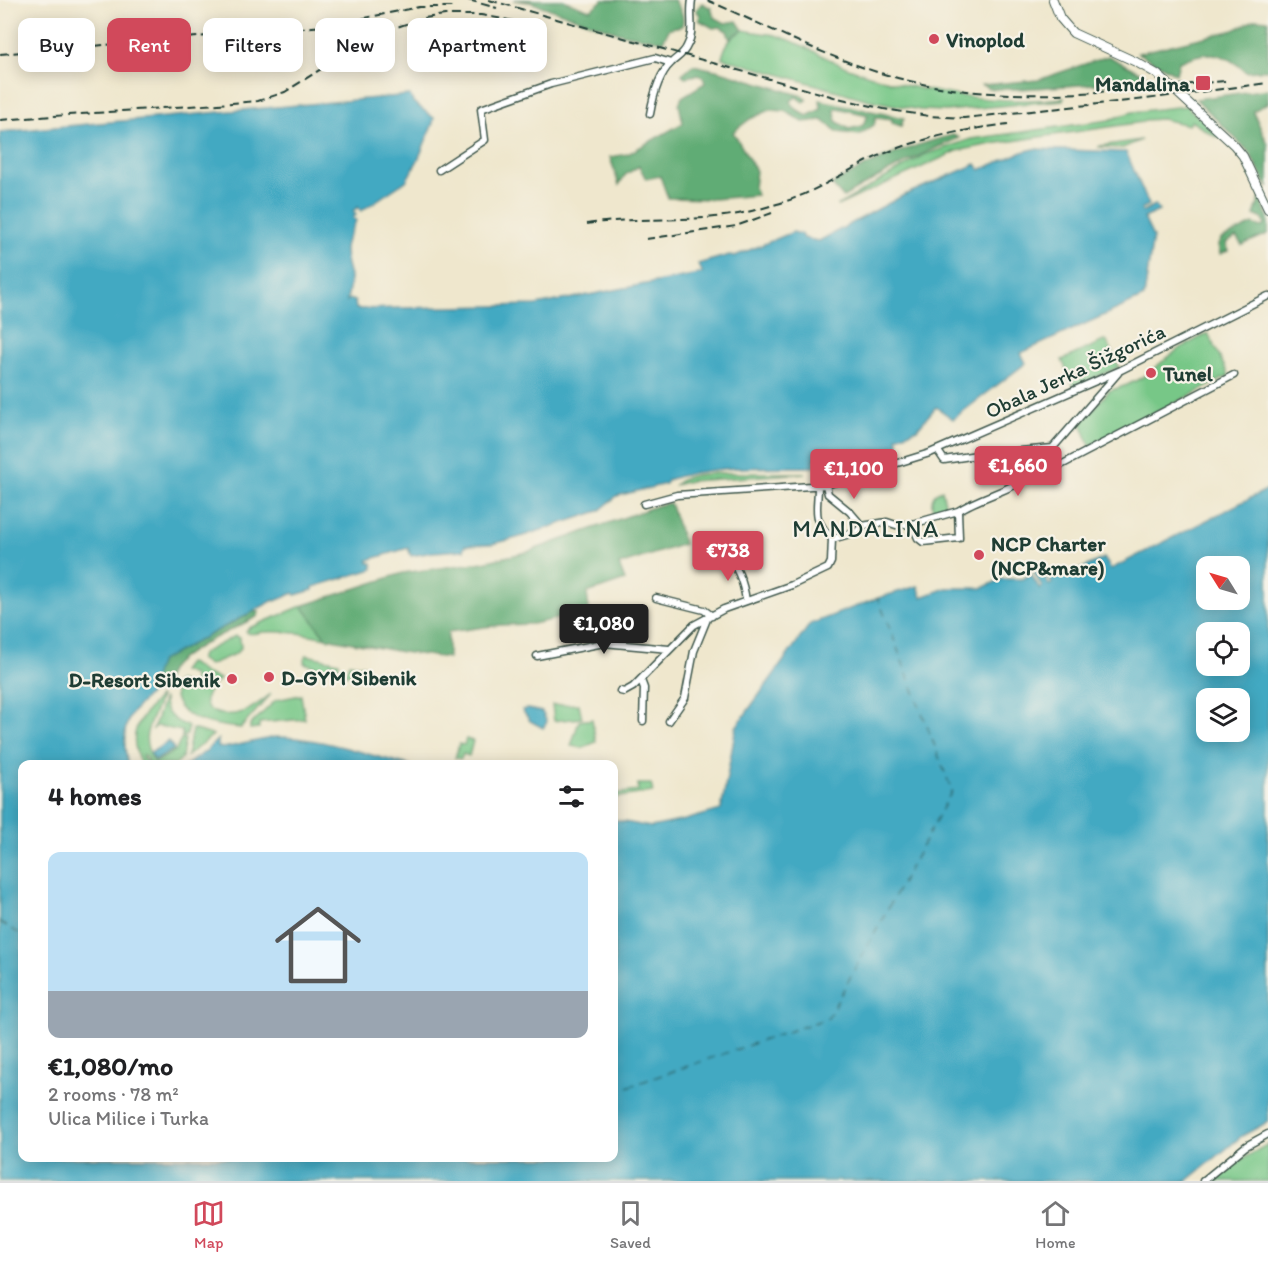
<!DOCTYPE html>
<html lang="en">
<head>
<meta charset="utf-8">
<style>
  :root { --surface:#fff; --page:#f6f6f6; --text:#202124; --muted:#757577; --line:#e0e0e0; --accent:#d1495b }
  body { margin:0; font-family:Itim,sans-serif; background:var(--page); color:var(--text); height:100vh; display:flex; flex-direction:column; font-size:22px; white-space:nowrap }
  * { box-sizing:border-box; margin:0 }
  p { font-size:20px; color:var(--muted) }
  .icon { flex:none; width:33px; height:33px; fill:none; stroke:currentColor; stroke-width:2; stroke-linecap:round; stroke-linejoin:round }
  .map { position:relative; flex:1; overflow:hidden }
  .panel { position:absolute; left:18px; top:760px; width:600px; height:402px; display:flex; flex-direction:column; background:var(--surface); border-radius:12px; box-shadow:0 3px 15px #0003 }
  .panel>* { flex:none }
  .banner { position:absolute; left:18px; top:18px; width:600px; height:54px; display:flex; gap:12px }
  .needle { width:39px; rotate:307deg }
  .controls { position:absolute; left:1196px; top:556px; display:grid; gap:12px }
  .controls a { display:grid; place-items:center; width:54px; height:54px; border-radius:12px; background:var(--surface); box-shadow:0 3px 15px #0003; font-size:30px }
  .price { position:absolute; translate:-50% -51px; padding:0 14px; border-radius:6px; background:var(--accent); color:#fff; font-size:20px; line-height:39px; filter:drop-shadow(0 2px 3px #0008) }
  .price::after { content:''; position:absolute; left:50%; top:36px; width:18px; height:14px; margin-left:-9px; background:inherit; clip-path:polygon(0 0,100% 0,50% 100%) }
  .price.active { background:#222; color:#fff }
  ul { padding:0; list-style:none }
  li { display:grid; align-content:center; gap:12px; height:318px; padding:0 30px }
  li span { display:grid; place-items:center; height:186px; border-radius:12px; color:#555 }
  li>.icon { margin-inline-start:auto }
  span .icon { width:108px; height:108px; fill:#fffc; stroke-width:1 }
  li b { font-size:26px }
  h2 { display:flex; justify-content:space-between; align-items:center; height:72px; padding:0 30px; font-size:26px }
  .pill { padding:0 21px; border-radius:12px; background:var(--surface); box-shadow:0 3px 15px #0003; font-size:21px; line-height:54px }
  .pill.active { background:var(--accent); color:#fff }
  .menu { display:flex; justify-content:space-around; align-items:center; height:84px; border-top:2px solid var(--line); background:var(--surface); font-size:16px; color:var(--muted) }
  .menu a { display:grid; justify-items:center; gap:3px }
  .menu .active { color:var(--accent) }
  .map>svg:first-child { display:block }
</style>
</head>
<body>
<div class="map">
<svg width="1268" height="1181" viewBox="0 0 1268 1181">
  <rect width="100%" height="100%" fill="#f7f3e8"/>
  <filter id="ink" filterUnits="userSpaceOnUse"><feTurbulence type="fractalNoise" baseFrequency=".0167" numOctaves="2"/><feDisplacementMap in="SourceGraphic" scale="12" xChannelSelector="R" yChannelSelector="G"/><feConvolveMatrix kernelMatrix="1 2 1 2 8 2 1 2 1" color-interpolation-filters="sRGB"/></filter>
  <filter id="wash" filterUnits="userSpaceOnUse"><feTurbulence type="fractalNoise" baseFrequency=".008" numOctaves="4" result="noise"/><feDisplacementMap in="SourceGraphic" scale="24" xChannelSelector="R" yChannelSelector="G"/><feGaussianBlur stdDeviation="1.35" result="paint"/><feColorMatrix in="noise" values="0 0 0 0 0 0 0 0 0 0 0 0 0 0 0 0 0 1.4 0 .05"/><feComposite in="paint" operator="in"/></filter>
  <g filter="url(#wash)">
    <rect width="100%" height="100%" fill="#efe7cd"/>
    <path fill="#77c787" stroke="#4b825e" stroke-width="1.5" d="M 743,30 C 753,32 764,33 775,35 C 801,42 825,59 851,69 C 914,92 998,106 1064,98 L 1063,100 L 946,111 L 920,110 L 869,100 L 722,58 C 725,45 730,37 743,30 Z
      M 1186,106 L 1218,134 L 1216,137 L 1191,121 L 1188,125 L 1162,119 L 1145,120 L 1143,122 L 992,144 L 957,151 L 837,206 L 924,155 L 971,139 L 1109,120 L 1132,112 Z
      M 1141,140 L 1123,148 L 1099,147 L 1100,146 Z
      M 1208,333 L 1229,376 L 1090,446 L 1081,423 L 1109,391 L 1127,385 L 1141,378 L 1179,349 Z
      M 1106,340 L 1119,367 L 1074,387 L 1062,360 Z
      M 896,452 L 897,455 L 831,473 L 830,471 L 835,467 Z
      M 726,473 L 805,473 L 690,481 L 675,485 C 686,473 710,474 726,473 Z
      M 942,490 L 946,507 L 935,510 L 932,507 C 931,498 933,493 942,490 Z
      M 302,606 L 326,638 C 308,634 284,631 265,632 C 258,632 253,635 247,633 L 246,631 L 249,628 Z
      M 235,636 L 240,638 L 241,648 L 235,654 L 209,665 L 200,659 L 203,653 Z
      M 306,655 L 339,662 L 338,670 L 323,669 L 304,663 Z
      M 188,663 L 192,664 L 204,673 L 220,679 C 189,705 214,721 243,712 C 253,709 262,700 271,694 L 241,728 C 217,726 166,720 176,683 L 179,681 L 186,684 L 195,683 L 193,675 L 182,671 Z
      M 349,663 L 366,666 L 366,676 L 351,676 L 350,674 L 345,674 Z
      M 301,695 L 305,719 L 259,723 L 259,728 L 250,729 L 250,725 L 276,700 Z
      M 160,696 C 153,725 136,733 155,763 L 176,750 L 182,738 L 185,739 L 182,758 L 175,765 L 150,765 L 144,754 L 142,756 L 148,765 L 141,765 C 126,732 138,721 160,696 Z
      M 164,698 C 163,713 175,722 188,726 L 187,735 L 182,737 L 182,731 L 157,726 L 153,729 Z
      M 579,704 L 582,718 L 554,721 L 552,705 Z
      M 592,719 L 596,742 L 582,748 L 571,746 L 579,721 Z
      M 192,729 L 213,735 L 187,756 Z
      M 466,739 L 473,741 L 469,756 L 463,754 L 461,759 L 455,758 L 459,744 L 464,745 Z
      M 638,784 L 651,784 L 653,792 L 614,798 L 614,794 L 638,791 Z
      M 1268,1144 L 1268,1181 L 1214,1181 L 1242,1159 Z"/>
    <path fill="#61ac74" stroke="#407454" stroke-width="1.5" fill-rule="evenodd" d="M 514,0 L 563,0 L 590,10 L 603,0 L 674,0 C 680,9 685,15 682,26 L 670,28 L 663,41 L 623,34 L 530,2 Z
      M 702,3 L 711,8 L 714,17 L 725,23 L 737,21 L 743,30 L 734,35 L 730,40 L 727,31 L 720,27 L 713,28 L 699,20 L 700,15 L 696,10 Z
      M 1256,19 L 1268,20 L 1268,70 L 1246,72 C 1224,51 1207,49 1179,62 L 1176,74 L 1138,53 L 1234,30 Z
      M 1108,56 L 1153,79 L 1140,81 L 1020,89 L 990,89 L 982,85 L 1038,80 Z
      M 693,65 L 720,71 L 803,96 L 807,100 L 803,102 L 796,97 L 791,101 L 793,107 L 807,116 L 821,109 L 820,100 L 904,118 L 901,126 L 892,123 L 892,119 L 876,117 L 874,125 L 859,135 L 838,132 L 822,120 L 803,122 L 785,111 L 770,110 L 750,119 L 733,132 L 756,171 L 754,188 L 757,195 L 714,199 L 668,198 L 660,176 L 646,179 L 639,166 L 625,175 L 619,185 L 610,157 L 628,154 L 683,123 L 679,104 L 682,97 L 705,83 L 703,77 L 697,75 L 685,77 L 682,74 ZM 837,108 L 868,115 L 862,126 L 849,129 L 836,121 L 835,110 Z
      M 1268,89 L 1268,103 L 1253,111 L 1268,145 L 1268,188 L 1249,152 L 1196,99 Z
      M 953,135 L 959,138 C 919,154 881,175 843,197 L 832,185 C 869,161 910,146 953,135 Z
      M 1260,198 L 1268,218 L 1268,234 L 1242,245 L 1236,237 L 1226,243 L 1228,251 L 1220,254 L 1218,245 L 1221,239 L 1253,224 L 1262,227 L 1265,225 L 1263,219 L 1254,215 Z
      M 670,503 L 684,544 L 619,565 L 625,580 L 587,593 L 589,612 L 532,624 L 500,625 L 448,632 L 448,658 L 402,652 L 326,638 L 302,606 L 403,573 L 483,562 L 527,552 L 659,505 Z
      M 253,612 L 259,612 L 258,616 C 231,631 198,643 175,664 C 166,672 168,684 158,692 C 151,682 155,671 160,661 Z"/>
    <path fill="#42a9c2" stroke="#30737b" stroke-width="1.5" fill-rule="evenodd" d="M 410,95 L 413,102 L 434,118 L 433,123 L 418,160 L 406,181 L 361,211 L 358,207 L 353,211 L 356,215 L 353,217 L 356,221 C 344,243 342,248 349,272 C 352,280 348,293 347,301 L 349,299 L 355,301 L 356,309 L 536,305 L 703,273 L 698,264 L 729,255 L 735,256 L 793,232 L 801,234 L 803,238 L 819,241 L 902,196 L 976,164 L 980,170 L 1022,152 L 1034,149 L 1126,152 L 1149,205 L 1141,209 L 1142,212 L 1155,205 L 1159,211 L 1144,218 L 1153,237 L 1144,297 L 1021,353 L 1026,363 L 953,419 L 936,407 L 917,429 L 897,437 L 899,445 L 823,466 L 819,458 L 815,458 L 815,467 C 765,468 715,464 667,480 L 666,484 L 617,496 L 599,511 L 517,538 L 492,544 L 465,545 L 464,550 L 433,552 L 411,556 L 408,548 L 368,560 L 369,563 L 372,563 L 373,569 L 313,587 L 313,590 L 295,595 L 294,593 L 275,601 L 274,600 L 160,661 L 154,677 L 156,688 C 127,715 119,725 128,765 L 22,765 L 22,1158 L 614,1158 L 614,820 L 651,827 L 685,820 L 721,810 L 736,727 L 810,624 L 878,598 L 918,586 L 922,597 L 946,588 L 982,588 L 1002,579 L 1022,579 L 1031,574 L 1040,589 L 1042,587 L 1034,572 L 1040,569 L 1049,585 L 1052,583 L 1048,576 L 1068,575 L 1104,558 L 1111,569 L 1268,489 L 1268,1122 L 1242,1136 L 1187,1181 L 0,1181 L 0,132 ZM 1206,567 L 1239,567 L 1239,600 L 1206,600 ZM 1206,633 L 1239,633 L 1239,666 L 1206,666 ZM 1206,699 L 1239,699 L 1239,732 L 1206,732 Z
      M 528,709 L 542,712 L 547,722 L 543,728 L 530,721 L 522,710 Z
      M 275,737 C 323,737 365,755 411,765 L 186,765 L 206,751 L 218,739 L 218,747 L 223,748 Z
      M 169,741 L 174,749 L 155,761 L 150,753 Z"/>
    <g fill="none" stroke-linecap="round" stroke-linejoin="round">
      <path stroke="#2a5d5f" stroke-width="1.5" stroke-dasharray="8 6" stroke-linecap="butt" d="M 0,922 L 22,935
        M 614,1086 L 627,1087 L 828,1018 L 952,791 L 878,598"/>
    </g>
  </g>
  <g filter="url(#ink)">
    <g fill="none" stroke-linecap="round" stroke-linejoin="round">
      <g stroke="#3e564b" stroke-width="9">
        <path id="minor" d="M 650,114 C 653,97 658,75 671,63 C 677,57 684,54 687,46 C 695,33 689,15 692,0
          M 439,170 L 485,140 L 481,109 L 551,84 L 655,58 L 671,63
          M 938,451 L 944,460 L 977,455 L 1053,448
          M 1033,474 L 1061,465 L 1234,375
          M 826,485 L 828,494 L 850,512 L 862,526
          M 644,504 L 677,495 L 826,485 L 930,453 L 1121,370 L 1268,296
          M 912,524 L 918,538 L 923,542 L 959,538 L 958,511 C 981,496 1010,491 1032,475 C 1037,471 1040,464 1043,459 L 1118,373
          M 832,539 L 857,532 L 862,526 L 887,522 L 896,525 L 912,524 L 958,511
          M 722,553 C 737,561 744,585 746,601
          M 656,598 L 704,610 L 712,616
          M 537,656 L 604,643 L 669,649
          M 641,680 L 644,688 L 643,721
          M 620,691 L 624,692 L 633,687 L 694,625 L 724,609 L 792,585 L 828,568 L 831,562 L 832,539 C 811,516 818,513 818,485
          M 669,721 L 685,698 L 694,651 L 707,619
          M 1203,1181 L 1246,1146 L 1268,1134"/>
      </g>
      <g stroke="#3e564b" stroke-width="10">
        <path id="tertiary" d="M 1053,0 L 1060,18 L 1073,33 L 1136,62 L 1157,74 L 1234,145 L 1243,156 L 1268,209"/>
      </g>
      <use href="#minor" stroke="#fff" stroke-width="6"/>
      <use href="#tertiary" stroke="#fff" stroke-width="8"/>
      <path stroke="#1f3d34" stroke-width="2" stroke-dasharray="9 4.5" stroke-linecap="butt" d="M 468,0 L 497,8
        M 489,0 L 834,97 L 884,109 L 929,116 L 964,118 L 1146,99 L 1268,83
        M 707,0 C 775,30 842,66 914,82 C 1017,106 1123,89 1226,81
        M 0,54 L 325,26 L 419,7 L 453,7
        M 0,120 L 258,101 L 285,92 L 346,53 L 391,29 L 424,18 L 445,15 L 481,15 L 541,26
        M 587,224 C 633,217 679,222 724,216 C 742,214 760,209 777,204 C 810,195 841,174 872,159 C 915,139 961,130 1008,124
        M 646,239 L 736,226 L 772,213"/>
    </g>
  </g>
  <g fill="#d1495b" stroke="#f7f3e8" stroke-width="2">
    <circle cx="934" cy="39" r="6"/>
    <rect x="1195" y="75" width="16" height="16" rx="3"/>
    <circle cx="1151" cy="373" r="6"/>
    <circle cx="979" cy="555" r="6"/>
    <circle cx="269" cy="677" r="6"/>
    <circle cx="232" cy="679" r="6"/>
  </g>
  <g text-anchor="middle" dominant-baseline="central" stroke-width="4.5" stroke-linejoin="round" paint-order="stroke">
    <g font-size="21" font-weight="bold" fill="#1f3d34" stroke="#f7f3e8" text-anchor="start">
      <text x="946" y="39">Vinoplod</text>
      <text x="1190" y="83" text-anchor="end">Mandalina</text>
      <text x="1163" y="373">Tunel</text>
      <text x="991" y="543">NCP Charter<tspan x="991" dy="24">(NCP&amp;mare)</tspan></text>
      <text x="281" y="677">D-GYM Sibenik</text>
      <text x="220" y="679" text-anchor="end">D-Resort Sibenik</text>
    </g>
    <g font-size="21" fill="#1f3d34" stroke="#f7f3e8">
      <text transform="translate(1075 371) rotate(-25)">Obala Jerka Šižgorića</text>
    </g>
    <g font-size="24" letter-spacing="1.5" fill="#1f3d34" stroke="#f7f3e8">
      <text x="866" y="528">MANDALINA</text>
    </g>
  </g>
</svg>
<div class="controls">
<a><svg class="needle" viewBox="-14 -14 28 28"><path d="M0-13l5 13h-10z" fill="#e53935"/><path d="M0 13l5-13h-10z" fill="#757577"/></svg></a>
<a><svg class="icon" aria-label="locate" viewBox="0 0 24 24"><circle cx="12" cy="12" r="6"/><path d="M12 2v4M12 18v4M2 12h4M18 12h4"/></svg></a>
<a><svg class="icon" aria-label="layers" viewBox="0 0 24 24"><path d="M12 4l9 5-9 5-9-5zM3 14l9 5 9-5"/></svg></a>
</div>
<b class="price" style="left:1018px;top:497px">€1,660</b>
<b class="price" style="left:854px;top:500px">€1,100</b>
<b class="price" style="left:728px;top:582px">€738</b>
<b class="price active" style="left:604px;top:655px">€1,080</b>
<div class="banner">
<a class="pill">Buy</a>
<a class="pill active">Rent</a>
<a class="pill">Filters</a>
<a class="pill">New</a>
<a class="pill">Apartment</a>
</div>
<section class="panel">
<h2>4 homes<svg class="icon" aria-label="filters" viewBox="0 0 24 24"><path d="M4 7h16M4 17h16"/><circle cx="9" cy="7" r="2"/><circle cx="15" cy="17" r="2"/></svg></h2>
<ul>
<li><span style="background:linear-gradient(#bfe0f5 75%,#9aa5b1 0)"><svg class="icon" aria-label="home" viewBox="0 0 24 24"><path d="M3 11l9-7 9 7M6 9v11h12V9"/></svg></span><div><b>€1,080/mo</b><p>2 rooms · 78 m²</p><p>Ulica Milice i Turka</p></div></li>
</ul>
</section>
</div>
<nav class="menu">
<a class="active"><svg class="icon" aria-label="map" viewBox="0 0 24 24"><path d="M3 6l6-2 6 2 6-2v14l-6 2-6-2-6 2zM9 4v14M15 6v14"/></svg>Map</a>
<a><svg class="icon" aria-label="saved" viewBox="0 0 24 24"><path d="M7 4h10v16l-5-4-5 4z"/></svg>Saved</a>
<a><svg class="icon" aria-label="home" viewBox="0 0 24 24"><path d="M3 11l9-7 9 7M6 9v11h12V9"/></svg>Home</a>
</nav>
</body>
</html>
